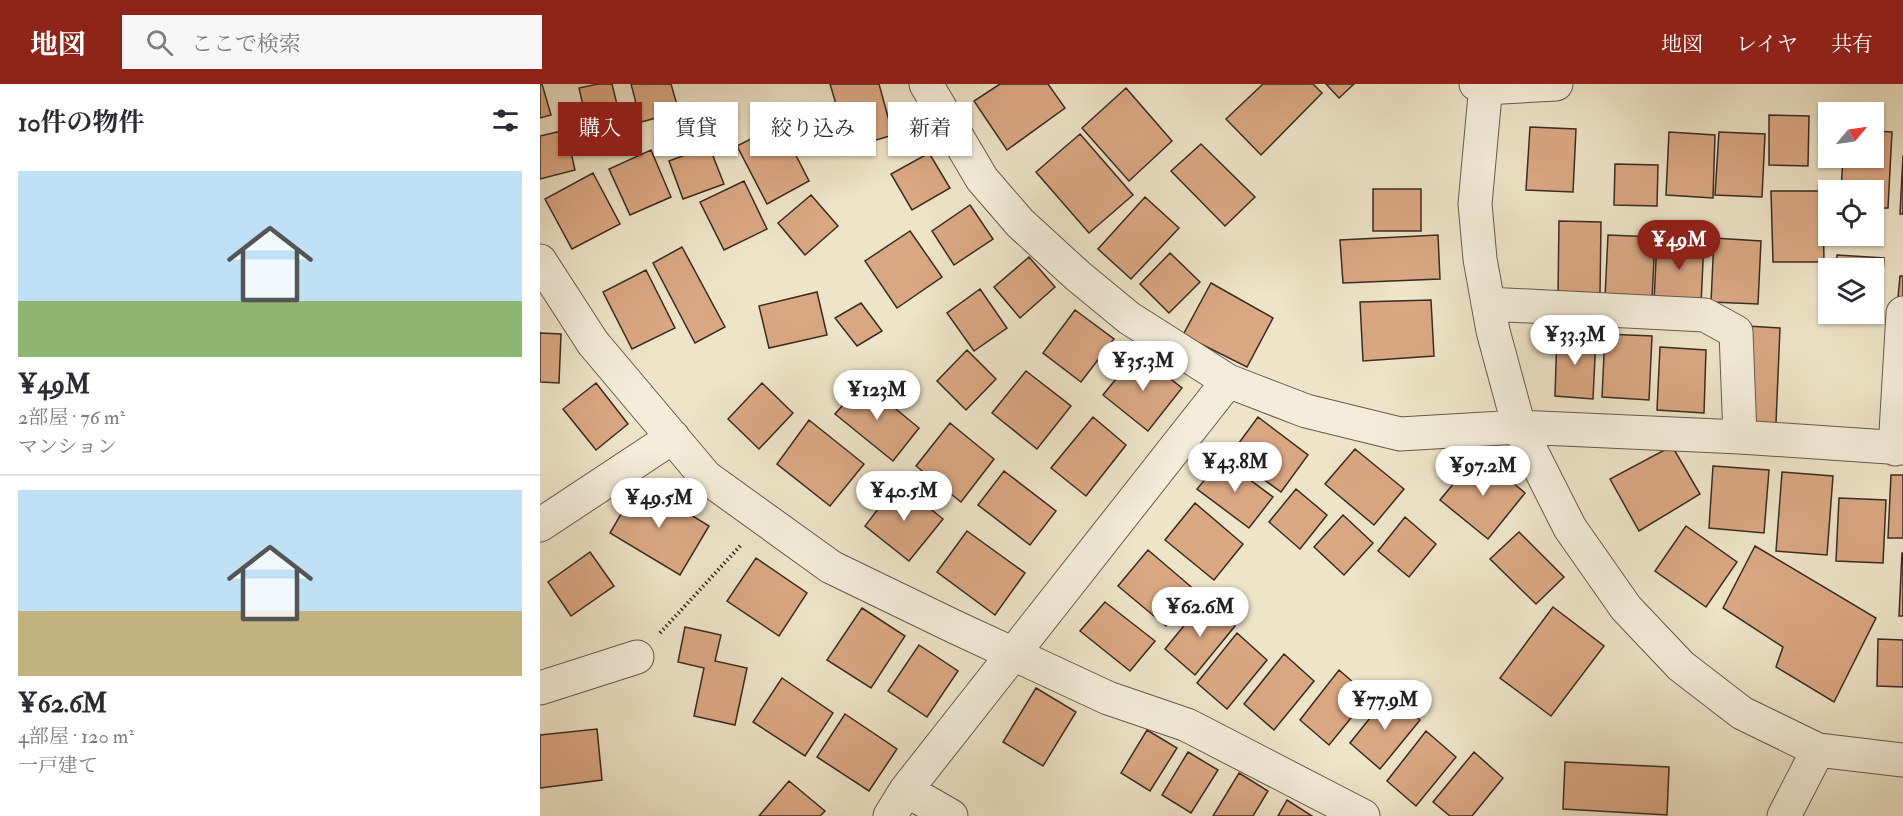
<!DOCTYPE html>
<html lang="ja">
<head>
<meta charset="utf-8">
<style>
  :root { --surface:#fff; --page:#f7f7f7; --text:#2b2b33; --muted:#7c7c81; --line:#e1e1e2; --accent:#8f2418 }
  body { margin:0; font-family:"IM FELL Double Pica","Noto Serif JP",serif; background:var(--page); color:var(--text); height:100vh; display:flex; flex-direction:column; font-size:22px; white-space:nowrap }
  * { box-sizing:border-box; margin:0 }
  p { font-size:20px; color:var(--muted) }
  .icon { flex:none; width:33px; height:33px; fill:none; stroke:currentColor; stroke-width:2; stroke-linecap:round; stroke-linejoin:round }
  .map { position:relative; flex:1; overflow:hidden }
  .drawer { display:flex; flex-direction:column; background:var(--surface); width:540px }
  .drawer>* { flex:none }
  .top-card { position:absolute; left:18px; top:18px; width:570px; height:54px; display:flex; gap:12px }
  .needle { width:39px; rotate:61deg }
  .fabs { position:absolute; left:1278px; top:18px; display:grid; gap:12px }
  .fabs a { display:grid; place-items:center; width:66px; height:66px; border-radius:0px; background:var(--surface); box-shadow:0 2px 4px #0004; font-size:30px }
  .price { position:absolute; translate:-50% -51px; padding:0 14px; border-radius:21px; background:#fff; color:#222; font-size:20px; line-height:39px; filter:drop-shadow(0 2px 3px #0008) }
  .price::after { content:''; position:absolute; left:50%; top:36px; width:18px; height:14px; margin-left:-9px; background:inherit; clip-path:polygon(0 0,100% 0,50% 100%) }
  .price.current { background:var(--accent); color:#fff }
  ul { padding:0; list-style:none }
  li { display:grid; align-content:center; gap:12px; height:318px; padding:0 18px }
  li+li { border-top:2px solid var(--line) }
  li span { display:grid; place-items:center; height:186px; border-radius:0px; color:#555 }
  li>.icon { margin-inline-start:auto }
  span .icon { width:108px; height:108px; fill:#fffc; stroke-width:1 }
  li b { font-size:26px }
  h2 { display:flex; justify-content:space-between; align-items:center; height:72px; padding:0 18px; font-size:26px }
  .pill { padding:0 21px; border-radius:0px; background:var(--surface); box-shadow:0 2px 4px #0004; font-size:21px; line-height:54px }
  .pill.current { background:var(--accent); color:#fff }
  header { display:flex; align-items:center; gap:36px; box-sizing:border-box; height:84px; padding:0 30px; background:var(--accent); color:#fff }
  header strong { font-size:28px }
  nav { display:flex; gap:33px; margin-inline-start:auto; font-size:21px }
  .search { width:420px; height:54px; background:var(--page); display:flex; align-items:center; gap:15px; box-sizing:border-box; padding:0 21px; border-radius:0px; color:var(--muted); font-size:22px }
  main { display:flex; flex:1; min-height:0 }
  .map>svg:first-child { display:block }
</style>
</head>
<body>
<header>
<strong>地図</strong>
<div class="search"><svg class="icon" aria-label="search" viewBox="0 0 24 24"><circle cx="10" cy="10" r="6"/><path d="M15 15l6 6"/></svg>ここで検索</div>
<nav><a>地図</a><a>レイヤ</a><a>共有</a></nav>
</header>
<main>
<section class="drawer">
<h2>10件の物件<svg class="icon" aria-label="filters" viewBox="0 0 24 24"><path d="M4 7h16M4 17h16"/><circle cx="9" cy="7" r="2"/><circle cx="15" cy="17" r="2"/></svg></h2>
<ul>
<li><span style="background:linear-gradient(#bfe0f5 70%,#8fb573 0)"><svg class="icon" aria-label="home" viewBox="0 0 24 24"><path d="M3 11l9-7 9 7M6 9v11h12V9"/></svg></span><div><b>¥49M</b><p>2部屋 · 76 m²</p><p>マンション</p></div></li>
<li><span style="background:linear-gradient(#bfe0f5 65%,#c2b280 0)"><svg class="icon" aria-label="home" viewBox="0 0 24 24"><path d="M3 11l9-7 9 7M6 9v11h12V9"/></svg></span><div><b>¥62.6M</b><p>4部屋 · 120 m²</p><p>一戸建て</p></div></li>
</ul>
</section>
<div class="map">
<svg width="1363" height="732" viewBox="0 0 1363 732">
  <rect width="100%" height="100%" fill="#eee4c8"/>
  <filter id="stains"><feTurbulence type="fractalNoise" baseFrequency=".00333" numOctaves="4"/><feColorMatrix values="0 0 0 0 .2 0 0 0 0 .09 0 0 0 0 .02 0 0 0 .5 -.17"/></filter>
  <radialGradient id="worn" r=".72"><stop offset=".6" stop-color="#630" stop-opacity="0"/><stop offset="1" stop-color="#630" stop-opacity=".3"/></radialGradient>
  <path fill="#daa783" stroke="#392b25" stroke-width="1.5" d="M 0,0 L 2,0 L 11,31 L 0,34 Z
    M 58,0 L 72,0 L 82,41 L 49,48 L 39,4 Z
    M 91,0 L 131,0 L 139,28 L 101,38 Z
    M 290,0 L 339,0 L 353,51 L 309,64 Z
    M 460,0 L 508,0 L 525,24 L 467,66 L 434,17 Z
    M 723,0 L 773,0 L 782,9 L 721,71 L 686,35 Z
    M 786,0 L 814,0 L 799,14 Z
    M 586,4 L 632,57 L 589,97 L 542,44 Z
    M 1229,31 L 1269,32 L 1268,82 L 1229,81 Z
    M 240,40 L 269,97 L 227,120 L 197,62 Z
    M 990,43 L 1036,45 L 1033,108 L 986,106 Z
    M 26,46 L 35,86 L 0,95 L 0,52 Z
    M 1334,47 L 1352,48 L 1348,124 L 1334,124 L 1334,106 L 1301,106 L 1303,74 L 1334,74 Z
    M 1129,48 L 1175,51 L 1173,114 L 1126,111 Z
    M 1179,48 L 1225,50 L 1222,113 L 1175,111 Z
    M 540,50 L 593,111 L 549,149 L 496,88 Z
    M 661,60 L 715,113 L 685,142 L 631,87 Z
    M 169,62 L 184,100 L 143,115 L 129,77 Z
    M 111,66 L 131,113 L 90,131 L 69,85 Z
    M 389,69 L 410,104 L 372,126 L 351,90 Z
    M 1363,71 L 1363,130 L 1360,130 Z
    M 1075,80 L 1118,81 L 1117,122 L 1074,121 Z
    M 53,89 L 80,140 L 32,165 L 5,115 Z
    M 204,97 L 227,145 L 184,166 L 160,118 Z
    M 833,105 L 881,105 L 881,147 L 833,147 Z
    M 1231,107 L 1283,107 L 1284,178 L 1233,178 Z
    M 271,111 L 298,142 L 265,171 L 238,139 Z
    M 605,113 L 639,144 L 591,195 L 558,165 Z
    M 430,121 L 453,155 L 414,181 L 392,147 Z
    M 1019,137 L 1061,138 L 1060,211 L 1018,210 Z
    M 370,147 L 402,193 L 357,224 L 325,177 Z
    M 898,151 L 900,195 L 803,199 L 800,156 Z
    M 1068,151 L 1115,153 L 1112,216 L 1065,214 Z
    M 1174,154 L 1221,157 L 1218,220 L 1171,218 Z
    M 1117,155 L 1164,157 L 1161,220 L 1114,218 Z
    M 142,163 L 185,243 L 155,259 L 113,179 Z
    M 630,169 L 660,198 L 629,229 L 600,200 Z
    M 1297,171 L 1344,174 L 1340,237 L 1294,235 L 1294,230 L 1334,230 L 1334,184 L 1296,184 Z
    M 489,173 L 515,203 L 480,234 L 454,203 Z
    M 106,186 L 135,244 L 92,265 L 63,208 Z
    M 1360,192 L 1363,192 L 1363,235 L 1356,235 Z
    M 671,199 L 733,234 L 707,283 L 643,251 Z
    M 440,205 L 467,244 L 434,267 L 407,229 Z
    M 277,208 L 287,251 L 229,264 L 219,222 Z
    M 891,216 L 894,272 L 823,277 L 820,218 Z
    M 321,219 L 342,247 L 317,262 L 295,234 Z
    M 535,226 L 574,255 L 541,298 L 503,269 Z
    M 1207,242 L 1240,244 L 1236,339 L 1202,338 Z
    M 1017,248 L 1056,252 L 1053,315 L 1015,312 Z
    M 0,249 L 21,250 L 19,299 L 0,298 Z
    M 1065,250 L 1112,252 L 1109,316 L 1062,313 Z
    M 1120,263 L 1166,266 L 1164,329 L 1117,326 Z
    M 427,266 L 456,295 L 426,326 L 397,297 Z
    M 597,269 L 642,304 L 608,347 L 563,311 Z
    M 486,287 L 531,322 L 497,365 L 452,329 Z
    M 323,298 L 379,344 L 353,377 L 295,330 Z
    M 56,299 L 88,340 L 56,366 L 23,325 Z
    M 222,299 L 253,329 L 219,365 L 188,335 Z
    M 553,333 L 586,361 L 546,412 L 511,384 Z
    M 718,333 L 768,371 L 741,408 L 690,371 Z
    M 269,336 L 324,380 L 290,422 L 237,380 Z
    M 410,339 L 454,375 L 421,418 L 376,382 Z
    M 1132,362 L 1160,410 L 1099,447 L 1070,395 Z
    M 815,365 L 864,405 L 834,441 L 785,400 Z
    M 938,370 L 985,409 L 948,455 L 900,416 Z
    M 682,375 L 733,413 L 709,444 L 657,405 Z
    M 1173,382 L 1229,386 L 1224,449 L 1169,444 Z
    M 464,387 L 516,427 L 490,461 L 438,421 Z
    M 1242,388 L 1293,392 L 1287,471 L 1236,467 Z
    M 1351,391 L 1363,391 L 1363,454 L 1348,454 Z
    M 99,399 L 169,442 L 140,491 L 70,449 Z
    M 358,399 L 403,435 L 369,477 L 325,442 Z
    M 756,405 L 787,431 L 760,465 L 729,438 Z
    M 1299,414 L 1346,416 L 1343,479 L 1296,477 Z
    M 655,419 L 703,460 L 674,496 L 625,456 Z
    M 803,431 L 833,459 L 804,491 L 774,463 Z
    M 865,433 L 896,460 L 869,493 L 838,467 Z
    M 1146,442 L 1197,478 L 1166,523 L 1115,487 Z
    M 427,447 L 485,489 L 455,531 L 397,488 Z
    M 979,448 L 1024,493 L 996,520 L 950,475 Z
    M 1215,462 L 1336,534 L 1294,618 L 1236,583 L 1243,563 L 1183,524 Z
    M 608,466 L 656,507 L 626,542 L 578,502 Z
    M 50,468 L 74,502 L 31,532 L 8,498 Z
    M 1362,469 L 1363,469 L 1363,532 L 1359,532 Z
    M 216,474 L 267,509 L 239,552 L 187,517 Z
    M 665,516 L 695,542 L 655,591 L 625,565 Z
    M 565,518 L 615,557 L 590,587 L 540,547 Z
    M 1013,523 L 1064,562 L 1011,632 L 960,594 Z
    M 322,524 L 365,552 L 331,604 L 287,576 Z
    M 145,543 L 181,551 L 175,577 L 207,584 L 195,641 L 154,632 L 164,584 L 138,578 Z
    M 697,549 L 727,576 L 687,625 L 657,599 Z
    M 1338,555 L 1363,556 L 1363,603 L 1337,602 Z
    M 379,561 L 418,587 L 387,633 L 348,607 Z
    M 744,570 L 774,597 L 734,646 L 704,620 Z
    M 799,586 L 829,612 L 789,661 L 760,636 Z
    M 242,594 L 293,629 L 265,672 L 213,638 Z
    M 496,604 L 536,628 L 503,682 L 463,658 Z
    M 850,609 L 880,636 L 840,685 L 810,659 Z
    M 305,630 L 357,665 L 329,707 L 277,673 Z
    M 57,645 L 62,696 L 0,704 L 0,651 Z
    M 607,646 L 637,664 L 610,707 L 581,689 Z
    M 886,647 L 916,673 L 876,722 L 847,697 Z
    M 648,668 L 678,686 L 651,729 L 622,711 Z
    M 934,668 L 963,694 L 932,732 L 910,732 L 893,718 Z
    M 1025,678 L 1129,683 L 1127,731 L 1023,725 Z
    M 699,689 L 728,707 L 713,732 L 673,732 Z
    M 249,697 L 285,727 L 280,732 L 219,732 Z
    M 747,716 L 772,732 L 738,732 Z"/>
  <g fill="none" stroke-linecap="round" stroke-linejoin="round">
    <g stroke="#66594e" stroke-width="35">
      <path id="minor" d="M 386,0 L 442,95 L 480,139 L 538,192 L 589,234 L 688,297 L 766,327 L 860,350 L 979,343 L 1200,353 L 1363,364
        M 936,0 L 945,4 L 1016,0
        M 946,0 L 935,120 L 940,175 L 953,247 L 979,343 L 1030,444 L 1086,524 L 1141,582 L 1202,629 L 1278,666 L 1363,676
        M 0,177 L 53,259 L 166,393 L 291,483 L 415,543 L 568,614 L 647,641 L 823,732
        M 948,220 L 1165,231 L 1196,248 L 1200,353
        M 1355,365 L 1363,229
        M 0,441 L 133,353
        M 0,604 L 97,573
        M 366,706 L 411,732
        M 350,732 L 366,706 L 688,297
        M 1244,732 L 1278,666"/>
    </g>
    <path stroke="#392b25" stroke-width="4" stroke-dasharray="1.5 3" stroke-linecap="butt" d="M 120,549 L 202,460"/>
    <use href="#minor" stroke="#f4eddb" stroke-width="33"/>
  </g>
  <rect width="100%" height="100%" filter="url(#stains)"/>
  <rect width="100%" height="100%" fill="url(#worn)"/>
</svg>
<div class="fabs">
<a><svg class="needle" viewBox="-14 -14 28 28"><path d="M0-13l5 13h-10z" fill="#e53935"/><path d="M0 13l5-13h-10z" fill="#7c7c81"/></svg></a>
<a><svg class="icon" aria-label="locate" viewBox="0 0 24 24"><circle cx="12" cy="12" r="6"/><path d="M12 2v4M12 18v4M2 12h4M18 12h4"/></svg></a>
<a><svg class="icon" aria-label="layers" viewBox="0 0 24 24"><path d="M12 4l9 5-9 5-9-5zM3 14l9 5 9-5"/></svg></a>
</div>
<b class="price current" style="left:1139px;top:187px">¥49M</b>
<b class="price" style="left:1035px;top:282px">¥33.3M</b>
<b class="price" style="left:603px;top:308px">¥35.3M</b>
<b class="price" style="left:337px;top:337px">¥123M</b>
<b class="price" style="left:695px;top:409px">¥43.8M</b>
<b class="price" style="left:943px;top:413px">¥97.2M</b>
<b class="price" style="left:364px;top:438px">¥40.5M</b>
<b class="price" style="left:119px;top:445px">¥49.5M</b>
<b class="price" style="left:660px;top:554px">¥62.6M</b>
<b class="price" style="left:845px;top:647px">¥77.9M</b>
<div class="top-card">
<a class="pill current">購入</a>
<a class="pill">賃貸</a>
<a class="pill">絞り込み</a>
<a class="pill">新着</a>
</div>
</div>
</main>
</body>
</html>
